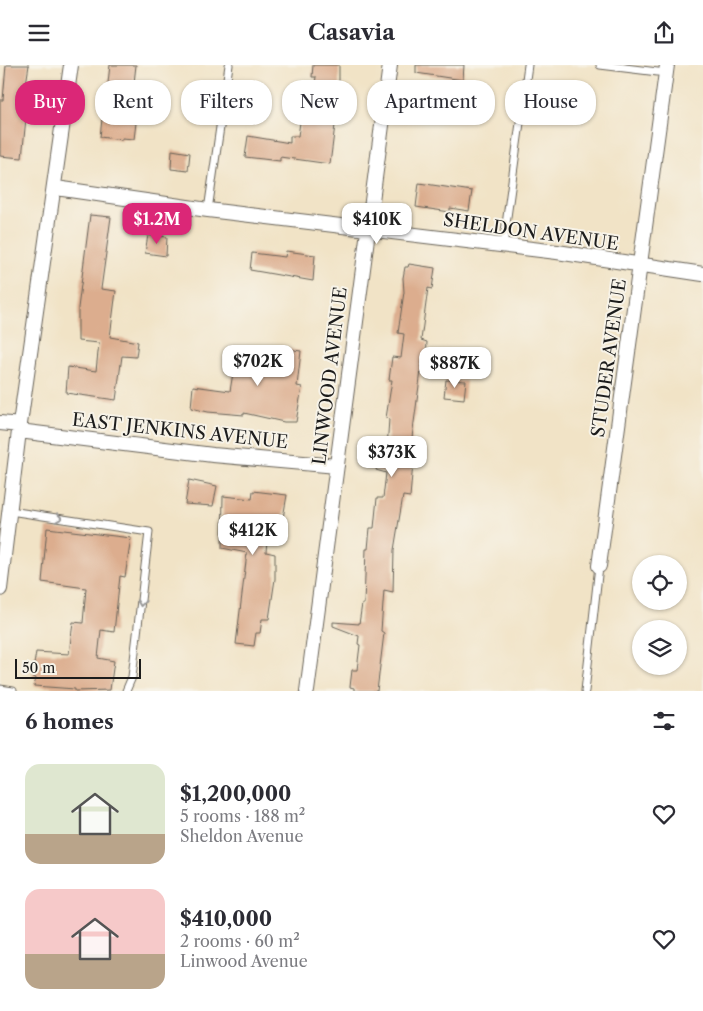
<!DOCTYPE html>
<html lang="en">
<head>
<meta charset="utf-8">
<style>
  :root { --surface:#fff; --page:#f7f7f7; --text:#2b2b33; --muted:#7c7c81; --accent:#db2777 }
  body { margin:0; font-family:"Libre Caslon Text",serif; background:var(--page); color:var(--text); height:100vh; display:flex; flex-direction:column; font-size:19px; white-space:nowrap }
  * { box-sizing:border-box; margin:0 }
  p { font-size:16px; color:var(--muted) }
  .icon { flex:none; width:28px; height:28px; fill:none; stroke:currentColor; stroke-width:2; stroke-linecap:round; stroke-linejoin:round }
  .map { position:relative; height:626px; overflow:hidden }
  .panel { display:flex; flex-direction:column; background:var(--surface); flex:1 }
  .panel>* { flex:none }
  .guide { position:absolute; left:15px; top:15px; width:674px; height:45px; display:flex; gap:10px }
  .fabs { position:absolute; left:632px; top:490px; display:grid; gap:10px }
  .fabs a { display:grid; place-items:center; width:55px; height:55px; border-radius:50%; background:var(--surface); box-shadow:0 1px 4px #0004; font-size:25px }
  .scale { position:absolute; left:15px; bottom:12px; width:126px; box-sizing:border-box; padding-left:5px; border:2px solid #1c1c1c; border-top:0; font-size:14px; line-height:18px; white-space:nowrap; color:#1c1c1c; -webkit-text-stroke:4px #f7f3e8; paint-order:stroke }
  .price { position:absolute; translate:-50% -42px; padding:0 11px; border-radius:10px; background:#fff; color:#222; font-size:16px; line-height:32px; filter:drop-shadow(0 1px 2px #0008) }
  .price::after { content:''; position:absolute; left:50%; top:30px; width:15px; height:11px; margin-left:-8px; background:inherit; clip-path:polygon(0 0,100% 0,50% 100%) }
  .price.selected { background:var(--accent); color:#fff }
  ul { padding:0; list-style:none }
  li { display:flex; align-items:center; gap:15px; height:125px; padding:0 25px }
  li span { display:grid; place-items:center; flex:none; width:140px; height:100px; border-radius:15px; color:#555 }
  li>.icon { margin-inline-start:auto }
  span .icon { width:60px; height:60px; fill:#fffc; stroke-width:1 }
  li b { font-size:21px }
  h2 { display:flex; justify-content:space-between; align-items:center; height:60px; padding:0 25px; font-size:21px }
  .pill { padding:0 18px; border-radius:20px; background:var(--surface); box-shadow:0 1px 4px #0004; font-size:18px; line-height:45px }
  .pill.selected { background:var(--accent); color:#fff }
  header { display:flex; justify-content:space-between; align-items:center; height:65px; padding:0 25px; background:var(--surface); font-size:22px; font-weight:700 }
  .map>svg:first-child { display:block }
</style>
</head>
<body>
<header><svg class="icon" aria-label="menu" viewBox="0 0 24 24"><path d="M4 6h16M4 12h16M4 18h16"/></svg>Casavia<svg class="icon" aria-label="share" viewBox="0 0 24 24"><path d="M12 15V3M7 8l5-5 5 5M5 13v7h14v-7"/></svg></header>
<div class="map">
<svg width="703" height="626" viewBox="0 0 703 626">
  <rect width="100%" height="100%" fill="#f7f3e8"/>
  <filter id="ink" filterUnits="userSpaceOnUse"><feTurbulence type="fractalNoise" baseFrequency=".02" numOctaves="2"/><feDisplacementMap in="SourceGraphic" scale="10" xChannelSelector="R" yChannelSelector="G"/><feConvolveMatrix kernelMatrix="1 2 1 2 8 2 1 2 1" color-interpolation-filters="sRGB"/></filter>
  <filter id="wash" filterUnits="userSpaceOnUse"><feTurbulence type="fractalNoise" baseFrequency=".0096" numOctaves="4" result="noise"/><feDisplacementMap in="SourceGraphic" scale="20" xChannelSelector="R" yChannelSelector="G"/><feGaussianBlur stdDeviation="1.12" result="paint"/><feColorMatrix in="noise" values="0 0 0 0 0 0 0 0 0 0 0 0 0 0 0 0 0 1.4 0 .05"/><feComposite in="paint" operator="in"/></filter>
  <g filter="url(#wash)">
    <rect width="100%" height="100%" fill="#f1e3c6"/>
    <g id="blocks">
      <path fill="#dcad8e" d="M 6,0 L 29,0 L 24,32 L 28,33 L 22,93 L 0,91 L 0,35 L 3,35 Z
        M 110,0 L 136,0 L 134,18 L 136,18 L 132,58 L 136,58 L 134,74 L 122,73 L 122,75 L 100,72 L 103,45 L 105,45 Z
        M 313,0 L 339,0 L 339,29 L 330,99 L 280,92 L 280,96 L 245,92 L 248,71 L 290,78 L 290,71 L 298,71 L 303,37 L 312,38 L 316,12 L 312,12 Z
        M 416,0 L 464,0 L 463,15 L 416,8 Z
        M 172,85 L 190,88 L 188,106 L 171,104 Z
        M 419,118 L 472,126 L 469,146 L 450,143 L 450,147 L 416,142 Z
        M 90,150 L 111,152 L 101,224 L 116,226 L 110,272 L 138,277 L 136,292 L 122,291 L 116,335 L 66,328 L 68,302 L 96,306 L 99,278 L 78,276 L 78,243 Z
        M 148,170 L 167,172 L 166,191 L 145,188 Z
        M 286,186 L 315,190 L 313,216 L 250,205 L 252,188 L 285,192 Z
        M 409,199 L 435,203 L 432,224 L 428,223 L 421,275 L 427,277 L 426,292 L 423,291 L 410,387 L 414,387 L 410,432 L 403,431 L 394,485 L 393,527 L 384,525 L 381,566 L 384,568 L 377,626 L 354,626 L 354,623 L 350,622 L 352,605 L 357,605 L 360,580 L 358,579 L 359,571 L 333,561 L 333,557 L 359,559 L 362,539 L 364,539 L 366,484 L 368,484 L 370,463 L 374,463 L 377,433 L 383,433 L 386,408 L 376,405 L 381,381 L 387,383 L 389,354 L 386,353 L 392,315 L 389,315 L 392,292 L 401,293 L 404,269 L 398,268 L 404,227 L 403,213 L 405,202 L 408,202 Z
        M 267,281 L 301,286 L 297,321 L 302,322 L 296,357 L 284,357 L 244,348 L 244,350 L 208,347 L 191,343 L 193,321 L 230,326 L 237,284 L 266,288 Z
        M 446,315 L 466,316 L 464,334 L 444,332 Z
        M 189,415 L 217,421 L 213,441 L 185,439 Z
        M 253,426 L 287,430 L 283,453 L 269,452 L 266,487 L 275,489 L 275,514 L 269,554 L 262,554 L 260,568 L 256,568 L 254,581 L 236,579 L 247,488 L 222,483 L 223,431 L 252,434 Z
        M 47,463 L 131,473 L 125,512 L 120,511 L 114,567 L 101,565 L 98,593 L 114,596 L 110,625 L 75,626 L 75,624 L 34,621 L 36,613 L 32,612 L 36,587 L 69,589 L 73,557 L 83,558 L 86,523 L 42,517 Z"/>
    </g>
  </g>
  <g filter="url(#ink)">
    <use href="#blocks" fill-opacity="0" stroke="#676258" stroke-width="1"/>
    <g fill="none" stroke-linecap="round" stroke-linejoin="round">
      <g stroke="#676258" stroke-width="9">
        <path id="lane" d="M 600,0 L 666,8
          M 208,145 L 229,0
          M 503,181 L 528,0
          M 10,446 L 149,467 L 132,612 L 126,626
          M 0,624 L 13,626
          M 585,626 L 599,501"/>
      </g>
      <g stroke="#676258" stroke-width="16">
        <path id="street" d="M 56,123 L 208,145 L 557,187 L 703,209
          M 0,358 L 20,360
          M 19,366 L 213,390 L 337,401
          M 599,501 L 667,0
          M 0,524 L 19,366 L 71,0
          M 307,626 L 390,0"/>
      </g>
      <use href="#lane" stroke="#fff" stroke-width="7"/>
      <use href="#street" stroke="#fff" stroke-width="14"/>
    </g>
    <defs><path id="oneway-chevron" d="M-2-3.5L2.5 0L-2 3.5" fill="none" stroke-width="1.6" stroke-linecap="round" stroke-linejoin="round" transform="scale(1.25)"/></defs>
    <g stroke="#999">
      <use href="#oneway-chevron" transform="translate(59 453) rotate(8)"/>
      <use href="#oneway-chevron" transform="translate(141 538) rotate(96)"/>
    </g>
  </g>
  <g text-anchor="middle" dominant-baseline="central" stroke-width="4" stroke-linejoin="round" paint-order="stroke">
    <g font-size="18" fill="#1c1c1c" stroke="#f7f3e8">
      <text transform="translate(531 167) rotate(8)">SHELDON AVENUE</text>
      <text transform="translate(609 293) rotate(-82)">STUDER AVENUE</text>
      <text transform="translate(330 311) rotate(-83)">LINWOOD AVENUE</text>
      <text transform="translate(180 366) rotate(6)">EAST JENKINS AVENUE</text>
    </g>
  </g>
</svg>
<div class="fabs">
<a><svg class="icon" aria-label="locate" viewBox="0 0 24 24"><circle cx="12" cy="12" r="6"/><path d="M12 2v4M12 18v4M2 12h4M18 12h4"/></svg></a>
<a><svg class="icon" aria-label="layers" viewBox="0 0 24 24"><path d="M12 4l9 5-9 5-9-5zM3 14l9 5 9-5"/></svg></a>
</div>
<div class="scale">50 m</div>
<b class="price selected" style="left:157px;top:180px">$1.2M</b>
<b class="price" style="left:377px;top:180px">$410K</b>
<b class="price" style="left:258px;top:322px">$702K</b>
<b class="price" style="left:455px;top:324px">$887K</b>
<b class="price" style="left:392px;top:413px">$373K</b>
<b class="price" style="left:253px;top:491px">$412K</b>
<div class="guide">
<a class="pill selected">Buy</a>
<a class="pill">Rent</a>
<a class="pill">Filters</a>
<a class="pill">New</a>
<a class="pill">Apartment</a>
<a class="pill">House</a>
</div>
</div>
<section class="panel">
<h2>6 homes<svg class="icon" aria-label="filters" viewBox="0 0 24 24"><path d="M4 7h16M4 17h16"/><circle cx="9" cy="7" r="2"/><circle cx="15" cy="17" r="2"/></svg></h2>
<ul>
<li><span style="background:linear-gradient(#dfe7d0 70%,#b9a48a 0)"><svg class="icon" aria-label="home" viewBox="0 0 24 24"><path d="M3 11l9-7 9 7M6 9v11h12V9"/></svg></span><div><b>$1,200,000</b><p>5 rooms · 188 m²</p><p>Sheldon Avenue</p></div><svg class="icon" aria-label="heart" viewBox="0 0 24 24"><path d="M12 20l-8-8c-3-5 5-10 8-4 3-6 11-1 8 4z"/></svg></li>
<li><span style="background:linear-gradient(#f6c9c9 65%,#b9a48a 0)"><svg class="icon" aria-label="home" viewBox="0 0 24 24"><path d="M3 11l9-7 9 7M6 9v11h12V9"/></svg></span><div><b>$410,000</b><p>2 rooms · 60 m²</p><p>Linwood Avenue</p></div><svg class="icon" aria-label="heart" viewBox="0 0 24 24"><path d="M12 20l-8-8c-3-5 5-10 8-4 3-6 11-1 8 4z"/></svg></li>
</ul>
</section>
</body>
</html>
